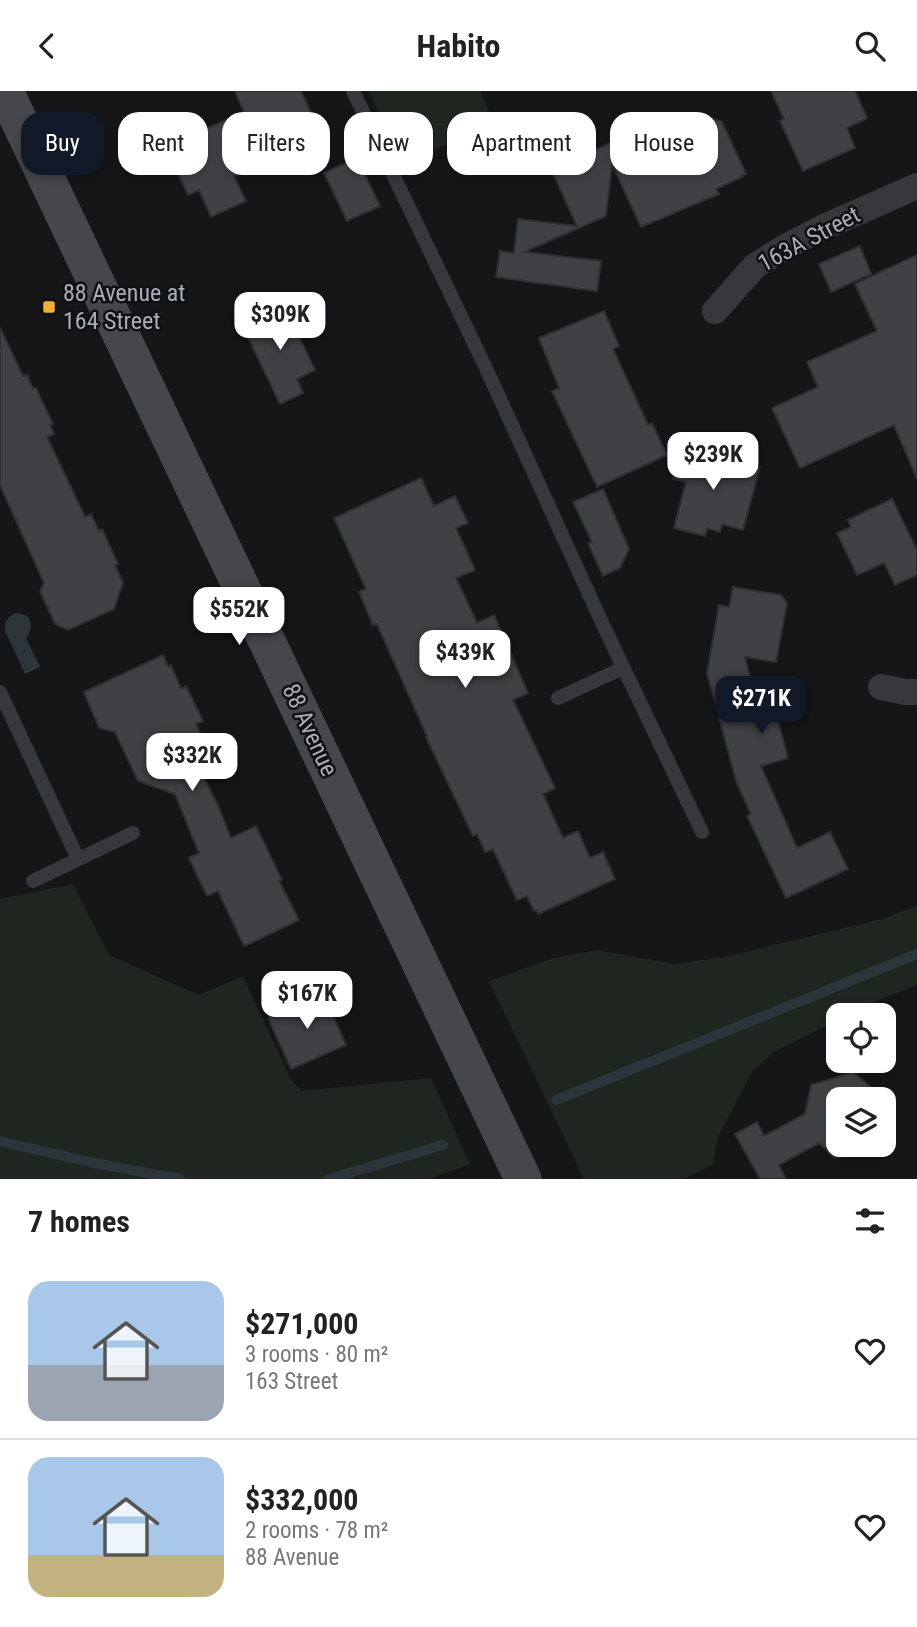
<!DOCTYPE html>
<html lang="en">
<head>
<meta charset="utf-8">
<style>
  :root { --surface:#fff; --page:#f2f2f2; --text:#222; --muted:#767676; --line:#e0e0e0; --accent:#111827 }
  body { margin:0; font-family:"Roboto Condensed",sans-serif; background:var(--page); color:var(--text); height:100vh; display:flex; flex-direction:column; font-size:26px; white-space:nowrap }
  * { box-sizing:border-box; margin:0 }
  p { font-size:23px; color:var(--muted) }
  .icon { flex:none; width:38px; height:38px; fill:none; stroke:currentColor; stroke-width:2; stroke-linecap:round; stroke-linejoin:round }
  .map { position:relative; height:1088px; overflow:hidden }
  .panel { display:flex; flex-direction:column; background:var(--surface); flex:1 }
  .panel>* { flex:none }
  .banner { position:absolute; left:21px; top:21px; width:875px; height:63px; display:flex; gap:14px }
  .tools { position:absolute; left:826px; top:912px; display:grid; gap:14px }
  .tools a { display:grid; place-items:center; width:70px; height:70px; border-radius:14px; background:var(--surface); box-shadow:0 4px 10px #0003; font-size:35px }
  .price { position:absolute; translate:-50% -60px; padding:0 16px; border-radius:14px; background:#fff; color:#222; font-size:23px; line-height:46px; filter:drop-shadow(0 2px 4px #0008) }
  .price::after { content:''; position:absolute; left:50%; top:42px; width:21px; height:16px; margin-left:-10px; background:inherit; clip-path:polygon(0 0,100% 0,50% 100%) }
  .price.active { background:var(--accent); color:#fff }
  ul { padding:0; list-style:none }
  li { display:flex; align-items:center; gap:21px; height:175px; padding:0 28px }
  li+li { border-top:2px solid var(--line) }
  li span { display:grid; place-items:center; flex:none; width:196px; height:140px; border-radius:21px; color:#555 }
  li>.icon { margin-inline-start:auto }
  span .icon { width:84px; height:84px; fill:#fffc; stroke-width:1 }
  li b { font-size:30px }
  h2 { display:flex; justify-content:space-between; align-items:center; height:84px; padding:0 28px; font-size:30px }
  .pill { padding:0 24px; border-radius:21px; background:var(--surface); box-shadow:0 4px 10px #0003; font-size:24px; line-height:63px }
  .pill.active { background:var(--accent); color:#fff }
  header { display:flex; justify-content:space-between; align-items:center; height:91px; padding:0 28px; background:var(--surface); font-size:32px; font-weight:700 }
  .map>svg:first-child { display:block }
</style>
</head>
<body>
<header><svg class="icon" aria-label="back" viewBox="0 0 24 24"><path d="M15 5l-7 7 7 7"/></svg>Habito<svg class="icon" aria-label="search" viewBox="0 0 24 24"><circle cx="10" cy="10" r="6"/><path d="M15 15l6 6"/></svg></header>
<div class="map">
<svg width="917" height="1088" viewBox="0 0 917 1088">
  <rect width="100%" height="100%" fill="#161618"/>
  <path fill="#1e261f" d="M 369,0 L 480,0 L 494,31 L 403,74 Z
    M 73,793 L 109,864 L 199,904 L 243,885 L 291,989 L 301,1000 L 431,987 L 470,1073 L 429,1088 L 0,1088 L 0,808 Z
    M 917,815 L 917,894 L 876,910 L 848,924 L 838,924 L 838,929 L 774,961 L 752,981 L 717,1048 L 714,1073 L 684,1088 L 584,1088 L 489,890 L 554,867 L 597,859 L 674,873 L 724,866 L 882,828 Z"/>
  <path fill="#2c353c" d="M 16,522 C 33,523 34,535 26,547 L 40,576 L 25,583 L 5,540 C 4,531 7,526 16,522 Z"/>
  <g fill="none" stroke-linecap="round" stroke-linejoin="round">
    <path stroke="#2c353c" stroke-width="10" d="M 556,1009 L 917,863
      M 0,1050 L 94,1072 L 180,1088
      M 329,1088 L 443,1054"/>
  </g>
  <path fill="#404145" stroke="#303034" stroke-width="2" d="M 235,0 L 301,0 L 313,26 L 290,36 L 299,55 L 234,85 L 246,110 L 211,126 L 199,99 L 188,104 L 166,56 L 244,21 Z
    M 771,0 L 855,0 L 867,27 L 847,37 L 855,57 L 803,80 L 780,30 L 784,28 Z
    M 704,24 L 722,31 L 746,83 L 741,85 L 742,86 L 716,98 L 719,103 L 641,136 L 612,73 L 606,125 L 524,161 L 601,170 L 597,200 L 496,186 L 500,160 L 514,162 L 518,128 L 577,135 L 552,80 L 569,70 L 634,42 L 647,70 L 697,47 Z
    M 357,67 L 380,115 L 347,130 L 324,82 Z
    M 860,155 L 871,183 L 831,201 L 819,173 Z
    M 917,164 L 917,388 L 894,334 L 800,377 L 772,317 L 818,296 L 807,271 L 877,240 L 855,193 Z
    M 284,214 L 315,279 L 297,288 L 303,302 L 280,313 L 242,234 Z
    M 604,220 L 619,255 L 613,258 L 648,334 L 652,332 L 667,364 L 597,396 L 552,300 L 559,297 L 539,247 Z
    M 0,237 L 23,285 L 27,284 L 33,298 L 36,297 L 53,333 L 50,334 L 54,343 L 47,346 L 85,426 L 91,423 L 99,440 L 102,438 L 118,473 L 115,474 L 123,492 L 114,518 L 68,539 L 55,533 L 40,500 L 44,492 L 0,394 Z
    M 682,356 L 760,376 L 743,439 L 722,433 L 720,441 L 707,437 L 705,445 L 674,437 L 686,391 L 673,388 Z
    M 421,387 L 434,415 L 455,405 L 468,432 L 456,437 L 475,479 L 456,487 L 477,532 L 494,524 L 528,602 L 513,609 L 555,697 L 543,703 L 563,747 L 578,740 L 590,767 L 603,761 L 615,788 L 538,823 L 537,819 L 534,820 L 527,805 L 517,809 L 493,758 L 485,761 L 477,743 L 473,745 L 426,646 L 427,645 L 377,533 L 373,534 L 359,501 L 366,498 L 334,427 Z
    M 603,398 L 629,458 L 620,477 L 603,485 L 588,452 L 592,451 L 573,411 Z
    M 892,408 L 917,459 L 917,484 L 895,494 L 884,472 L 857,484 L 837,442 L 851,436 L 848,429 Z
    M 733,496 L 781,504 L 787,512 L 776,571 L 745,566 L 760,627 L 776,622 L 788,667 L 761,675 L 797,757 L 830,741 L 848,778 L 786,807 L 747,725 L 751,723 L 737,693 L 707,582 L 719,514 L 729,516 Z
    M 163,564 L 168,576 L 171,574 L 181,598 L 186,595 L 203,630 L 196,633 L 205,652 L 190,658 L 219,717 L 231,747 L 256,735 L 282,789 L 279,790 L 299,829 L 244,855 L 218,800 L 207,805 L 189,767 L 199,762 L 175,703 L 138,690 L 115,641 L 99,637 L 84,601 Z
    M 323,902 L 346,954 L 291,978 L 268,927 Z
    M 853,981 L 886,1009 L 884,1026 L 884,1008 L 838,1008 L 838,1054 L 877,1054 L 835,1067 L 819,1052 L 779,1074 L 786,1088 L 760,1088 L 735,1043 L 757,1031 L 764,1045 L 805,1023 L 811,994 Z"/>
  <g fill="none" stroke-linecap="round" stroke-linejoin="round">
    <path stroke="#37383d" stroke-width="14" d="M 353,0 L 485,275 L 604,536 L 702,741
      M 0,601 L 78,768
      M 558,607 L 623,577
      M 33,790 L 133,742"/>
    <path stroke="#37383d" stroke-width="26" d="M 715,220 L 755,175 L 787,155 L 822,137 L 917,95
      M 881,596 L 905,601 L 917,601"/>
    <path stroke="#45474d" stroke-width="37" d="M 5,0 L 523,1088"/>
  </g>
  <rect fill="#f2b134" stroke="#111113" stroke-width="2.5" x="42" y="209" width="14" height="14" rx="3.5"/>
  <g text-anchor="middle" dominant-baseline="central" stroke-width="5" stroke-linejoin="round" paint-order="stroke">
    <g font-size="24" fill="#a8adb8" stroke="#111113">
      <text transform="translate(809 148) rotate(-28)">163A Street</text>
      <text transform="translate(310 639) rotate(65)">88 Avenue</text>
    </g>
    <g font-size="24" fill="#a8adb8" stroke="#111113" text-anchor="start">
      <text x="63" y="202">88 Avenue at<tspan x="63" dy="28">164 Street</tspan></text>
    </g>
  </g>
</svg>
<div class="tools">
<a><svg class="icon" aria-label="locate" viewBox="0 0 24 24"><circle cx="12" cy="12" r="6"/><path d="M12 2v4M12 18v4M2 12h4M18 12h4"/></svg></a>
<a><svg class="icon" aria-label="layers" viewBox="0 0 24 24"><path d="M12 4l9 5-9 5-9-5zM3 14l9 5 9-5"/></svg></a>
</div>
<b class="price" style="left:280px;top:261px">$309K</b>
<b class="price" style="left:713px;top:401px">$239K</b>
<b class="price" style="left:239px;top:556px">$552K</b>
<b class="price" style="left:465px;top:599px">$439K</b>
<b class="price active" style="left:761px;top:645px">$271K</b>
<b class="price" style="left:192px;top:702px">$332K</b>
<b class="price" style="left:307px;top:940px">$167K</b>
<div class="banner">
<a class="pill active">Buy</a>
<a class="pill">Rent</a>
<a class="pill">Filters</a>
<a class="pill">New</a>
<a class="pill">Apartment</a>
<a class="pill">House</a>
</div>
</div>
<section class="panel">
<h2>7 homes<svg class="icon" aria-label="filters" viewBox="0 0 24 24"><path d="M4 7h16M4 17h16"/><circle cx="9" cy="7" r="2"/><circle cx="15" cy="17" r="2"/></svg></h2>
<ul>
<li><span style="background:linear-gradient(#a9c7e8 60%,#9aa5b1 0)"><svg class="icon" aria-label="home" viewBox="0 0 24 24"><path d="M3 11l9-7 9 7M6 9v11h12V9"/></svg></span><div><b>$271,000</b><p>3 rooms · 80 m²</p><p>163 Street</p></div><svg class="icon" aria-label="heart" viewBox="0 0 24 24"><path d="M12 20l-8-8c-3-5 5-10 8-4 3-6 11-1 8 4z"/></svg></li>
<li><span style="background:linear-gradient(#a9c7e8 70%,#c2b280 0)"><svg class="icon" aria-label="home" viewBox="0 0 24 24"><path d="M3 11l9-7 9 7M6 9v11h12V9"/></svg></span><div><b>$332,000</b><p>2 rooms · 78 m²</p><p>88 Avenue</p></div><svg class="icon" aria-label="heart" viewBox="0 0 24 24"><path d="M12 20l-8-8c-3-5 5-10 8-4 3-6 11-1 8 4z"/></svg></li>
</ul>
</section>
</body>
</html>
